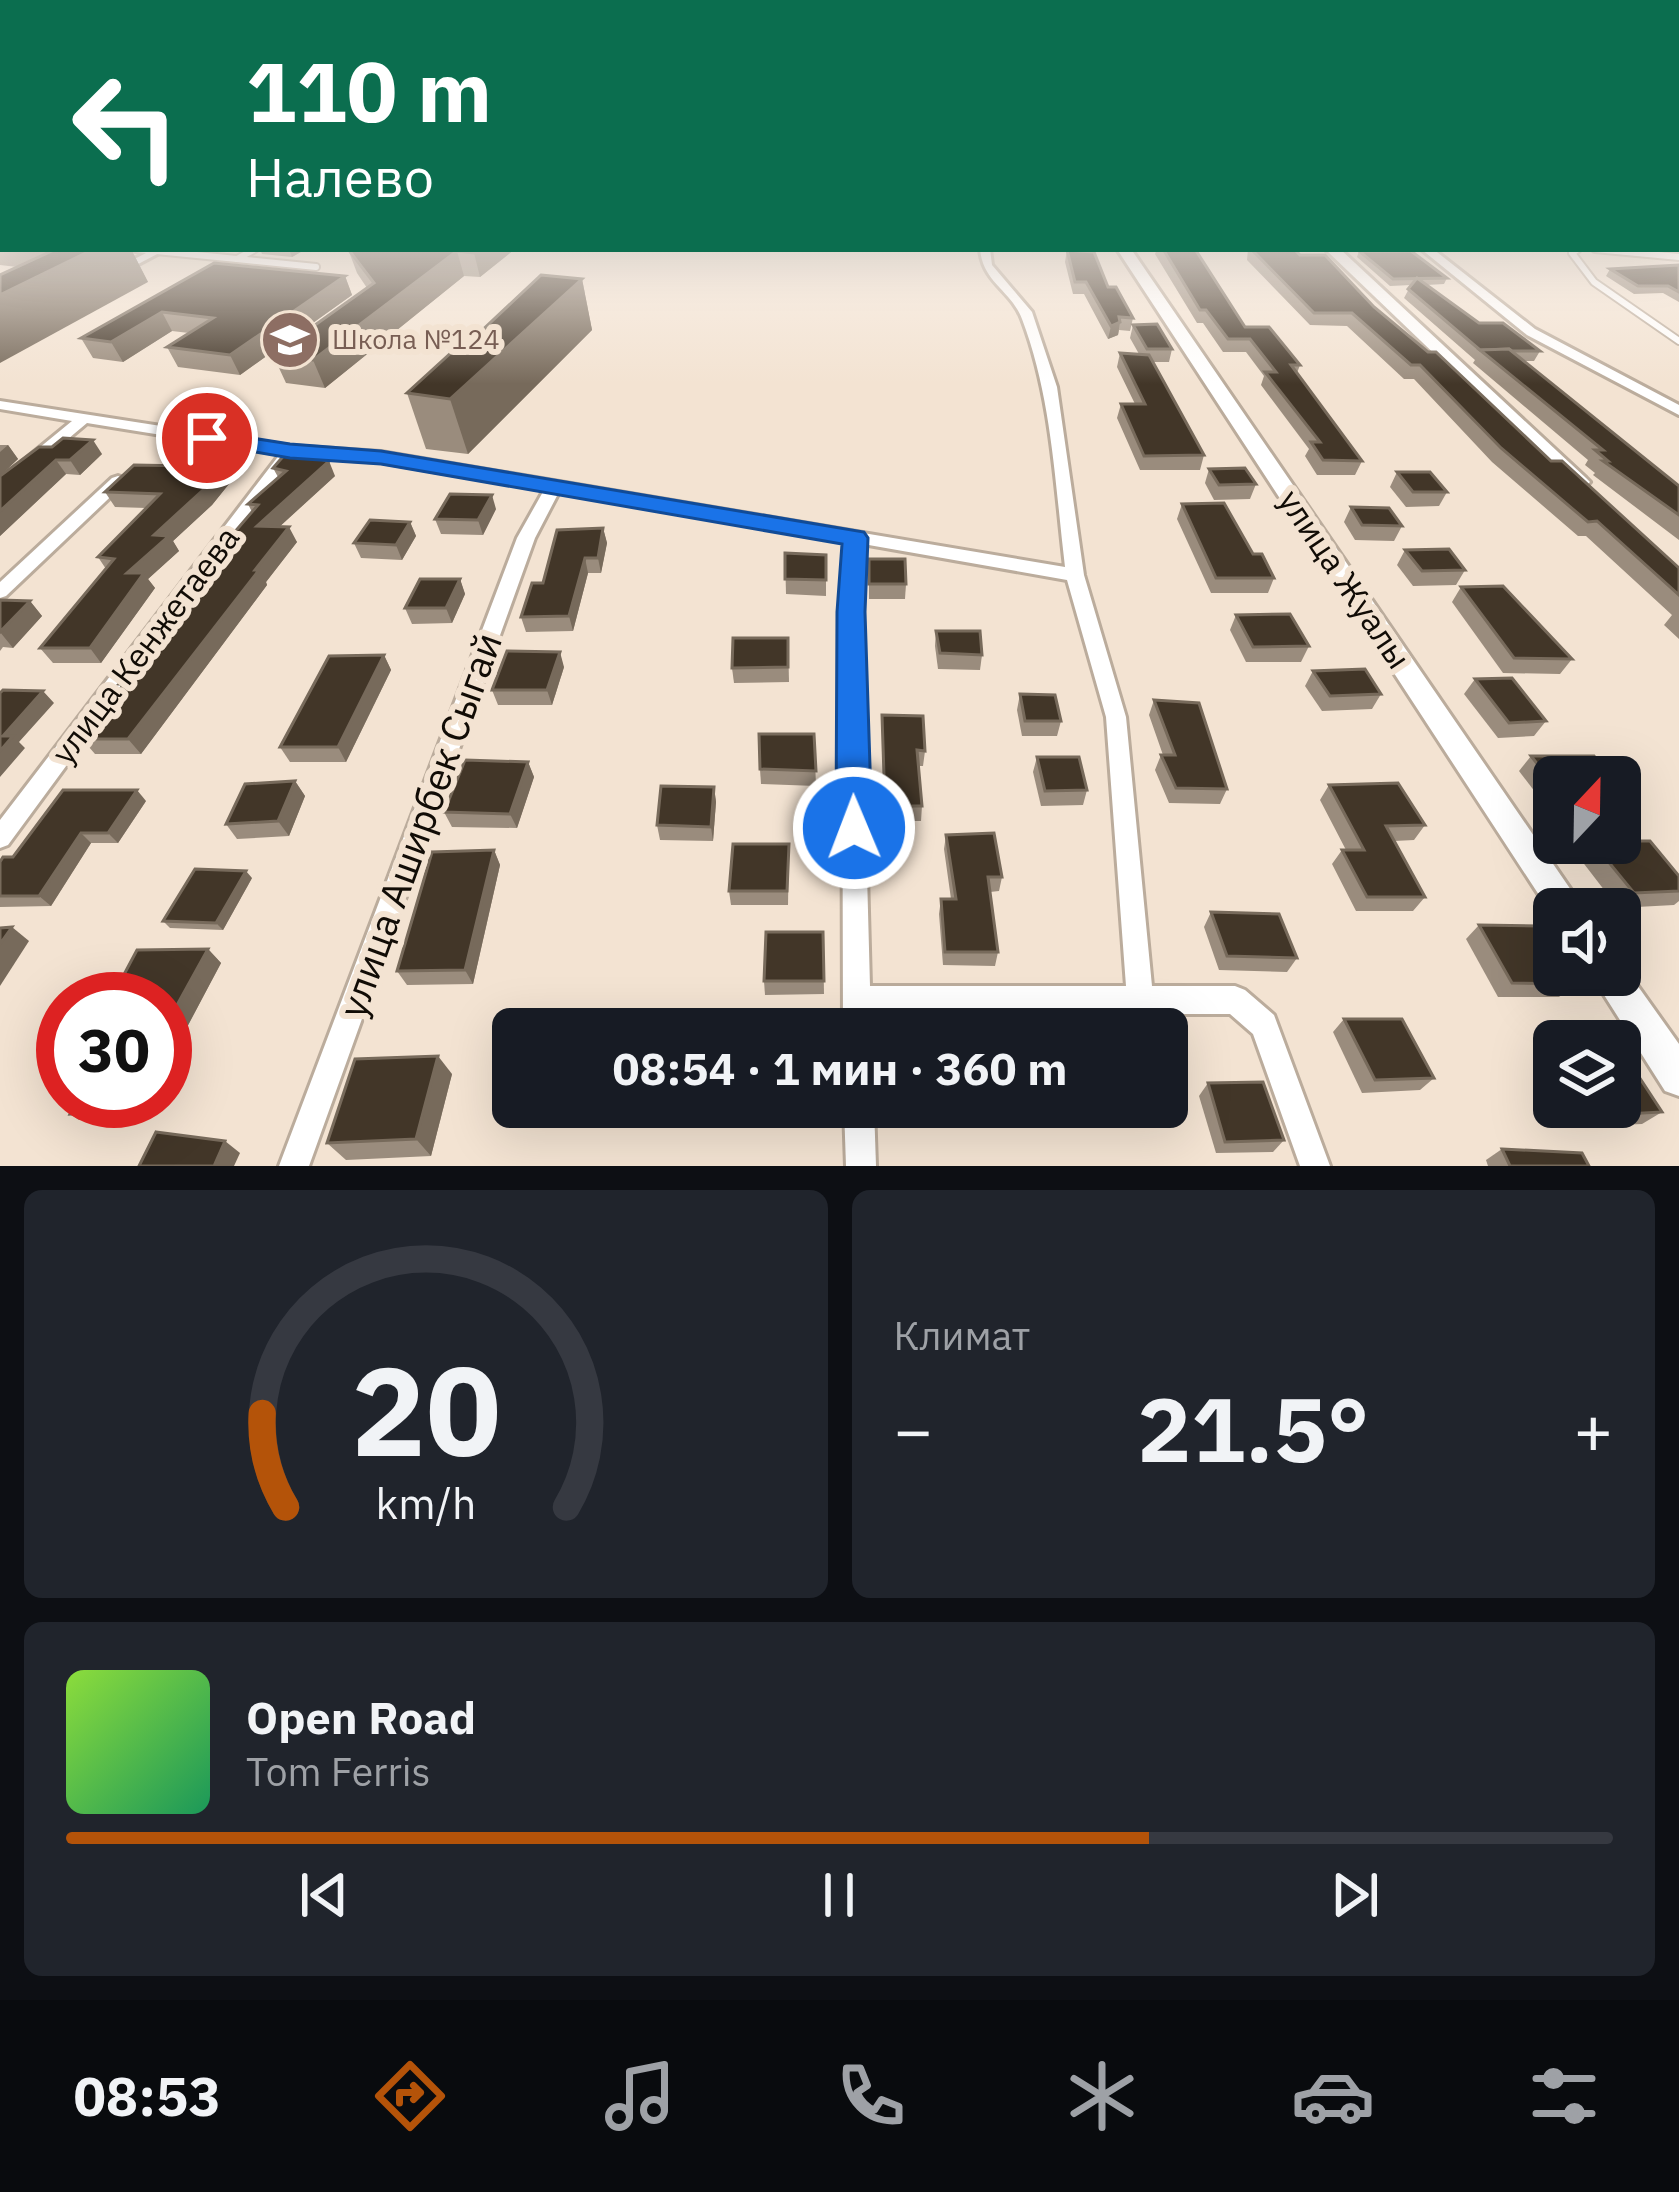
<!DOCTYPE html>
<html lang="ru">
<meta charset="utf-8">
<style>
:root{--surface:#171b24;--page:#20242c;--text:#f1f3f6;--muted:#9ea1a6;--line:#363941;--accent:#b45309}
body{margin:0;font-family:"IBM Plex Sans",sans-serif;background:var(--page);color:var(--text);height:100vh;display:flex;flex-direction:column;font-size:45px;white-space:nowrap}
*{box-sizing:border-box;margin:0}
p{font-size:39px;color:var(--muted)}
.icon{flex:none;width:66px;height:66px;fill:none;stroke:currentColor;stroke-width:2;stroke-linecap:round;stroke-linejoin:round}
.map{position:relative;height:1166px;overflow:hidden}
.panel{display:flex;flex-direction:column;gap:24px;padding:24px;background:#0d0f14;flex:1}
.panel>*{flex:none}
.guide{position:absolute;left:0px;top:0px;width:1680px;height:252px;box-shadow:0 12px 48px #0002;background:#0b6e4f;color:#fff;overflow:hidden}
.needle{width:78px;rotate:22deg}
.tools{position:absolute;left:1533px;top:756px;display:grid;gap:24px}
.tools a{display:grid;place-items:center;width:108px;height:108px;border-radius:18px;background:var(--surface);box-shadow:0 12px 48px #0002;font-size:60px}
.speed{position:absolute;left:36px;top:972px;display:flex;gap:24px;font-size:60px;font-weight:700;text-align:center}
.speed>*{display:grid;place-content:center;width:156px;height:156px;border-radius:50%;background:var(--surface);box-shadow:0 12px 48px #0002;line-height:1}
.speed .limit{border:18px solid #d22;background:#fff;color:#111}
.pin{position:absolute;display:grid;place-items:center;width:102px;height:102px;color:#fff;margin:-51px;border:6px solid #fff;border-radius:50%;box-shadow:0 3px 12px #0007}
.me{position:absolute;width:132px;margin:-66px;rotate:359deg;stroke-linejoin:round;filter:drop-shadow(0 0 9px #0008)}
.turn{display:flex;align-items:center;gap:42px;height:252px;padding:0 48px;font-size:54px}
.turn .icon{width:156px;height:156px;stroke-width:2.5}
.turn b{display:block;font-size:84px;line-height:102px}
.big{font-size:90px;font-weight:700;line-height:1.1}
.panel .tile{flex:1;display:flex;flex-direction:column;justify-content:center;gap:18px;min-width:0;padding:0 42px;border-radius:18px;background:var(--page)}
.panel .dial{align-items:center;gap:0}
.dial svg{height:312px;overflow:visible;fill:none;stroke:var(--line);stroke-width:7;stroke-linecap:round;text-anchor:middle}
.dial text{fill:var(--text);stroke:none}
.song{display:flex;align-items:center;gap:36px}
.cover{width:144px;height:144px;border-radius:18px;background:linear-gradient(135deg,hsl(90 70% 55%),hsl(150 70% 35%))}
.played{height:12px;border-radius:6px;background:linear-gradient(90deg,var(--accent) 70%,var(--line) 70%)}
.keys{display:flex;justify-content:space-around;direction:ltr}
.heat{display:flex;justify-content:space-between;align-items:center;font-size:66px;direction:ltr}
.panel .tiles{flex:1;display:grid;gap:24px;grid-template-columns:1fr 1fr}
.tile:last-child{grid-column:span 2}
.trip{position:absolute;left:492px;top:1008px;width:696px;height:120px;border-radius:18px;background:var(--surface);box-shadow:0 12px 48px #0002;font-weight:700;line-height:120px;text-align:center}
.dock{display:flex;height:192px;justify-content:space-around;align-items:center;background:#090b0e;color:var(--muted)}
.dock .icon{width:84px;height:84px}
.dock .active{color:var(--accent)}
.dock b{font-size:54px;color:var(--text)}
.map>svg:first-child{display:block}
</style>
<div class="map">
<svg width="1679" height="1166" viewBox="0 0 1679 1166">
<rect width="100%" height="100%" fill="#f3e3d2"/>
<g fill="none" stroke-linecap="round" stroke-linejoin="round">
<g stroke="#bbac9c" stroke-width="10">
<g id="service">
<path d="M136,249L237,259L255,249"/>
<path d="M1578,249L1572,253L1594,282L1679,341"/>
<path d="M1595,249L1679,257"/>
<path d="M237,259L316,267"/>
</g>
</g>
<g stroke="#bbac9c" stroke-width="6">
<g id="minor">
<path d="M980,249H990L992,265L1032,312L1057,387L1084,575L1126,717L1152,986H1235L1245,990L1274,1015L1330,1166H1300L1253,1034L1230,1014H870L871,1029H843L842,612L846,542L559,492L535,538L309,1166H279L517,538L544,490L381,462L294,456L8,845L0,848V820L280,454L87,423L6,491L0,493V480L72,421L0,409V401L290,446L381,452L1065,567C1055,484 1052,398 1022,319C1011,290 983,283 980,249ZM863,544L1067,580L1106,717L1126,986H870L860,612Z"/>
<path d="M1421,249H1433L1535,329L1679,405V415L1527,335Z"/>
<path d="M152,250L161,252L123,272L113,270Z"/>
<path d="M118,476L124,478L126,481L124,484L6,596L0,598V582L112,478Z"/>
<path d="M844,1107H874L876,1166H846Z"/>
</g>
</g>
<g stroke="#bbac9c" stroke-width="6">
<g id="tertiary">
<rect x="1677" y="237" width="2" height="8"/>
<path d="M1117,249H1131L1584,909H1554V918Z"/>
<path d="M1325,249H1340L1586,478L1590,482L1586,486H1572Z"/>
<path d="M1620,961L1679,1044V1096L1665,1091L1599,987L1593,975H1620Z"/>
</g>
</g>
<g stroke="#fff" stroke-width="6">
<rect id="trunk" x="1677" y="220" width="2" height="9"/>
</g>
<use href="#service" stroke="#fff" stroke-width="6"/>
<use href="#minor" fill="#fff" fill-rule="evenodd"/>
<use href="#tertiary" fill="#fff" fill-rule="evenodd"/>
<use href="#trunk" fill="#f4cf80" fill-rule="evenodd"/>
</g>
<g fill="#9a8c7d">
<path d="M0,220H3V249H131L148,282L0,265Z"/>
<path d="M260,249H306L292,257L262,254Z"/>
<path d="M348,249H515L480,277L464,276L325,388L286,383L273,355L367,288L357,273Z"/>
<path d="M1157,249H1195L1245,327L1300,365L1297,373L1362,461L1355,475H1317L1305,456L1309,449L1261,385L1264,376L1246,352H1223L1203,323H1197L1155,254Z"/>
<path d="M1248,249H1294L1374,307L1551,461L1679,568V639L1664,625L1672,615L1586,536H1578L1492,462L1414,379H1404L1347,326L1310,325L1247,260Z"/>
<path d="M1067,250L1108,287L1133,318L1130,331L1119,330L1118,335L1108,339L1084,294H1073L1065,262Z"/>
<path d="M1359,251L1447,278L1444,284L1426,285L1479,323L1540,351L1534,361H1524L1679,486V540L1593,475L1595,473L1585,465L1588,460L1473,363L1475,360L1404,298L1411,285L1390,286L1357,257Z"/>
<path d="M214,263L345,276L352,295L240,375L178,367L167,347L189,333L172,331L123,362L93,358L81,338Z"/>
<path d="M1679,265V302L1663,293L1634,294L1606,276L1610,269Z"/>
<path d="M582,279L592,330L468,454L426,449L407,393L460,351Z"/>
<path d="M1133,325L1172,349L1169,362H1153L1204,455L1200,470H1140L1117,418L1121,404H1135L1117,367L1120,353L1139,354L1130,338Z"/>
<path d="M0,445H8L18,459L2,474L39,447L102,454L80,475L66,474L0,536Z"/>
<path d="M249,459L212,505L173,541L179,551L148,579L155,588L101,663H53L40,648L106,569L98,557L146,508L115,507L105,492L189,466Z"/>
<path d="M273,468L335,476L280,526L297,542L266,582L267,585L141,754H95L82,739L122,688L119,684L182,616L225,557L220,549L252,512L248,504L278,477Z"/>
<path d="M1209,469L1256,484L1250,499L1214,500L1205,483Z"/>
<path d="M1397,472L1447,492L1439,506L1406,507L1390,487Z"/>
<path d="M1182,504L1253,554L1274,578L1268,593H1211L1177,519Z"/>
<path d="M1351,507L1402,526L1394,541L1355,540L1344,522Z"/>
<path d="M496,509L483,535L441,534L435,519Z"/>
<path d="M410,522L416,536L402,560L361,558L354,543Z"/>
<path d="M603,528L607,543L601,573H588L573,631L526,632L521,617L543,583Z"/>
<path d="M1405,550L1465,570L1456,585L1413,586L1397,565Z"/>
<path d="M785,553L826,555V596L786,594Z"/>
<path d="M869,559L906,584L905,599H869Z"/>
<path d="M460,579L465,594L452,623L412,624L405,608Z"/>
<path d="M1461,587L1572,659L1560,674L1503,673L1452,602Z"/>
<path d="M0,600L30,601L42,616L13,648L3,647L0,651Z"/>
<path d="M1236,615L1309,646L1301,662H1246L1230,630Z"/>
<path d="M936,631L982,655L980,670L938,669L935,646Z"/>
<path d="M788,638L789,682L734,683L732,668Z"/>
<path d="M384,655L391,670L346,762H290L280,747Z"/>
<path d="M564,667L552,705H498L492,690Z"/>
<path d="M1313,671L1381,694L1372,709L1322,711L1305,686Z"/>
<path d="M1475,679L1546,721L1534,736L1498,738L1464,694Z"/>
<path d="M1020,694L1061,721L1057,736H1022L1017,710Z"/>
<path d="M1154,700L1227,789L1220,804L1169,803L1155,770L1161,755H1163L1149,715Z"/>
<path d="M882,715L925,751L923,766H919L922,806L921,821H884Z"/>
<path d="M814,734L816,786L761,784L760,769Z"/>
<path d="M1531,756L1554,777V805H1545L1519,771Z"/>
<path d="M1037,757L1087,790L1083,805L1041,806L1033,772Z"/>
<path d="M528,762L534,777L517,828L452,827L444,812Z"/>
<path d="M295,781L305,796L289,836L237,839L226,824Z"/>
<path d="M1329,785L1425,825L1414,840L1394,841L1425,897L1413,911H1356L1332,864L1342,850H1346L1320,800Z"/>
<path d="M714,787L716,802L713,841L660,840L657,825Z"/>
<path d="M146,801L118,843H91L51,906L0,907V862Z"/>
<path d="M946,835L1002,877L999,891L990,892L998,952L995,966L943,965L939,914L941,899H951L944,849Z"/>
<path d="M1591,843H1620L1679,876V901L1674,905L1618,908L1578,856Z"/>
<path d="M789,844L788,905H731L729,891Z"/>
<path d="M494,850L500,865L473,984L407,985L397,971Z"/>
<path d="M252,878L223,930L170,928L163,921Z"/>
<path d="M1211,912L1297,958L1287,972L1219,970L1204,927Z"/>
<path d="M1479,925L1575,984L1559,997H1498L1466,939Z"/>
<path d="M823,932L824,994L765,995L764,981Z"/>
<path d="M208,949L221,963L186,1029H165V999Z"/>
<path d="M1344,1019L1434,1078L1420,1090L1362,1093L1333,1032Z"/>
<path d="M1554,1054V1096L1537,1067Z"/>
<path d="M452,1074L431,1156L346,1160L327,1143Z"/>
<path d="M1208,1083L1284,1140L1273,1152L1216,1153L1199,1096Z"/>
<path d="M137,1101L130,1116L79,1120L70,1114Z"/>
<path d="M732,1107H800V1128L735,1122Z"/>
<path d="M1560,1107H1620L1662,1112L1642,1124L1572,1127Z"/>
<path d="M1502,1149L1589,1166H1488L1486,1160Z"/>
</g>
<g fill="#776a5b">
<path d="M84,249H131L148,282L0,363V295Z"/>
<path d="M289,249H306L292,257Z"/>
<path d="M478,249H515L480,277L474,253Z"/>
<path d="M457,251L464,276L325,388L313,360Z"/>
<path d="M345,276L352,295L240,375L230,355Z"/>
<path d="M582,279L592,330L468,454L450,399Z"/>
<path d="M162,312L172,331L123,362L111,342Z"/>
<path d="M1120,322L1118,335L1108,339L1111,326Z"/>
<path d="M93,440L102,454L80,475L70,460Z"/>
<path d="M241,444L249,459L212,505L173,541L179,551L148,579L155,588L101,663L90,648L127,573L154,535Z"/>
<path d="M8,445L18,459L0,476V452Z"/>
<path d="M56,460L66,474L0,536V511Z"/>
<path d="M329,461L335,476L265,540L257,526Z"/>
<path d="M492,495L496,509L483,535L478,520Z"/>
<path d="M410,522L416,536L402,560L396,545Z"/>
<path d="M289,527L297,542L266,582L267,585L141,754L128,739Z"/>
<path d="M603,528L607,543L601,573L598,558Z"/>
<path d="M585,558L588,573L573,631L569,616Z"/>
<path d="M460,579L465,594L452,623L446,608Z"/>
<path d="M30,601L42,616L13,648L0,632Z"/>
<path d="M560,652L564,667L552,705L547,690Z"/>
<path d="M384,655L391,670L346,762L338,747Z"/>
<path d="M43,691L54,703L19,742L25,748L0,777V751L3,736Z"/>
<path d="M528,762L534,777L517,828L510,814Z"/>
<path d="M295,781L305,796L289,836L278,821Z"/>
<path d="M714,787L716,802L713,841L711,827Z"/>
<path d="M137,790L146,801L118,843L108,833Z"/>
<path d="M81,833L91,843L51,906L39,896Z"/>
<path d="M494,850L500,865L473,984L465,970Z"/>
<path d="M246,871L252,878L223,930L216,923Z"/>
<path d="M12,927L29,941L0,986V944Z"/>
<path d="M208,949L221,963L186,1029L171,1016Z"/>
<path d="M438,1056L452,1074L431,1156L416,1139Z"/>
<path d="M126,1101H137L130,1116L122,1110Z"/>
<path d="M225,1141L240,1153L234,1166H214Z"/>
</g>
<g fill="#423628" stroke="#776a5b" stroke-width="3">
<path d="M56,249H94L0,295V275Z"/>
<path d="M348,249H478L474,253L457,251L313,360L273,355L374,283Z"/>
<path d="M1163,249H1195L1245,327H1269L1300,365H1291L1362,461L1323,460L1311,442H1320L1265,372H1276L1250,339H1228L1206,310H1200Z"/>
<path d="M1251,249H1294L1300,255H1325L1374,307L1428,352H1436L1551,461H1562L1679,568V595L1597,521L1588,522L1501,448L1420,365H1411L1352,313H1314Z"/>
<path d="M1067,250L1094,252L1108,287H1116L1133,318L1119,317L1120,322L1111,326L1086,282H1075Z"/>
<path d="M1359,251H1411L1447,278L1393,279Z"/>
<path d="M214,263L345,276L230,355L167,347L213,318L162,312L111,342L81,338Z"/>
<path d="M1679,265V292L1668,286H1638L1610,269Z"/>
<path d="M541,275L582,279L450,399L407,393L454,350L460,351Z"/>
<path d="M1417,278L1479,323H1503L1540,351H1512L1509,349L1480,350L1408,289Z"/>
<path d="M1157,324L1172,349H1147L1133,325Z"/>
<path d="M1509,349L1679,486V515L1603,461H1608L1595,450H1603L1480,350Z"/>
<path d="M1120,353L1149,355L1204,455L1144,456L1121,404H1145Z"/>
<path d="M63,438L93,440L70,460H56L0,511V476L39,447H52Z"/>
<path d="M210,444H241L203,490L154,535L169,536L127,573H144L90,648H40L114,559L98,557L160,494L105,492L134,465L189,466Z"/>
<path d="M287,452L329,461L257,526L289,527L255,570H259L128,739H82L124,684H119L182,616L230,550L220,549L258,505L248,504L286,471L273,468Z"/>
<path d="M1245,468L1256,484L1219,485L1209,469Z"/>
<path d="M1397,472H1430L1447,492H1413Z"/>
<path d="M450,494L492,495L478,520L435,519Z"/>
<path d="M1224,503L1253,554H1262L1274,578H1216L1182,504Z"/>
<path d="M1351,507L1389,508L1402,526L1362,525Z"/>
<path d="M370,520L410,522L396,545L354,543Z"/>
<path d="M603,528L598,558H585L569,616L521,617L532,583H543L557,530Z"/>
<path d="M1449,549L1465,570L1422,571L1405,550Z"/>
<path d="M785,553L826,555V580L785,579Z"/>
<path d="M869,559H905L906,584H869Z"/>
<path d="M420,579H460L446,608H405Z"/>
<path d="M1503,586L1572,659L1514,658L1461,587Z"/>
<path d="M0,600L30,601L0,632Z"/>
<path d="M1290,614L1309,646L1253,647L1236,615Z"/>
<path d="M936,631H980L982,655L940,653Z"/>
<path d="M733,638H788V667L732,668Z"/>
<path d="M507,651L560,652L547,690H492Z"/>
<path d="M384,655L338,747H280L329,656Z"/>
<path d="M1365,669L1381,694L1330,696L1313,671Z"/>
<path d="M1512,678L1546,721L1509,723L1475,679Z"/>
<path d="M3,690L43,691L3,736H13L0,751V693Z"/>
<path d="M1020,694L1055,695L1061,721H1025Z"/>
<path d="M1154,700L1199,703L1227,789L1176,788L1161,755H1175Z"/>
<path d="M882,715L923,716L925,751L917,750L922,806H885Z"/>
<path d="M759,734H814L816,771L760,769Z"/>
<path d="M1531,756H1594L1611,777H1554V785Z"/>
<path d="M1037,757H1079L1087,790L1045,791Z"/>
<path d="M465,760L528,762L510,814L444,812Z"/>
<path d="M295,781L278,821L226,824L245,784Z"/>
<path d="M1398,783L1425,825L1386,826L1425,897H1367L1342,850H1364L1329,785Z"/>
<path d="M661,786L714,787L711,827L657,825Z"/>
<path d="M63,790H137L108,833H81L39,896H0V862L3,857H13Z"/>
<path d="M994,833L1002,877H988L998,952H945L941,899H956L946,835Z"/>
<path d="M1620,841H1650L1679,876V891L1634,893L1593,843H1620Z"/>
<path d="M733,844H789L787,891H729Z"/>
<path d="M494,850L465,970L397,971L432,852Z"/>
<path d="M195,869L246,871L216,923L163,921Z"/>
<path d="M1211,912L1279,914L1297,958L1227,956Z"/>
<path d="M1479,925L1539,926L1554,950V975H1570L1575,984L1512,983Z"/>
<path d="M12,927L0,944V928Z"/>
<path d="M766,932H823L824,981H764Z"/>
<path d="M208,949L171,1016H165V999H111L137,950Z"/>
<path d="M1344,1019H1402L1434,1078L1375,1080Z"/>
<path d="M1620,1051H1622L1662,1112L1590,1116L1585,1107H1620Z"/>
<path d="M438,1056L416,1139L327,1143L355,1059Z"/>
<path d="M1263,1082L1284,1140L1225,1142L1208,1083Z"/>
<path d="M76,1101H126L122,1110L70,1114Z"/>
<path d="M732,1107H799V1116L732,1110Z"/>
<path d="M156,1132L225,1141L214,1166H139Z"/>
<path d="M1502,1149L1582,1153L1589,1166H1510Z"/>
</g>
<linearGradient id="sky" x2="0" y2="1"><stop stop-color="#7da8d9"/><stop offset="0.57" stop-color="#faf2eb"/><stop offset="1" stop-color="#faf2eb" stop-opacity="0"/></linearGradient>
<rect width="1679" height="384" fill="url(#sky)"/>
<path fill="#1a73e8" stroke="#114b97" stroke-width="3" d="M207,431L290,444L381,451L864,532L868,538L865,612L872,828L867,839L854,843L842,839L836,828L837,612L842,544L381,464L290,458L199,442L196,438Z"/>
<defs>
<g id="school-disc" transform="scale(3)"><circle r="9.5" fill="#8d6e63" stroke="#f3e3d2"/><path d="M0-5L7-2L0 1L-7-2ZM-4 1L0 2.5L4 1V4Q0 6-4 4Z" fill="#fff"/></g>
</defs>
<g fill-rule="evenodd">
<use href="#school-disc" x="290" y="340"/>
</g>
<g text-anchor="middle" stroke-width="12" stroke-linejoin="round" paint-order="stroke">
<g font-size="27" fill="#785e54" stroke="#f3e3d2" text-anchor="start">
<text x="332" y="349">Школа №124</text>
</g>
<g font-size="33" fill="#110c06" stroke="#f3e3d2">
<text transform="translate(1345 579) rotate(56)" y="12">улица Жуалы</text>
<text transform="translate(145 645) rotate(-53)" y="12">улица Кенжетаева</text>
</g>
<g font-size="39" fill="#110c06" stroke="#f3e3d2">
<text transform="translate(420 825) rotate(-70)" y="14">улица Аширбек Сыгай</text>
</g>
</g>
</svg>
<div class="tools">
<a><svg class="needle" viewBox="-14 -14 28 28"><path d="M0-13l5 13h-10z" fill="#e53935"/><path d="M0 13l5-13h-10z" fill="#9ea1a6"/></svg></a>
<a><svg class="icon" aria-label="sound" viewBox="0 0 24 24"><path d="M4 9h4l5-4v14l-5-4H4zM17 9q2 3 0 6"/></svg></a>
<a><svg class="icon" aria-label="layers" viewBox="0 0 24 24"><path d="M12 4l9 5-9 5-9-5zM3 14l9 5 9-5"/></svg></a>
</div>
<div class="speed"><div class="limit">30</div></div>
<div class="pin" style="left:207px;top:438px;background:#d93025"><svg class="icon" aria-label="arrive" viewBox="0 0 24 24"><path d="M6 21V4h12l-3 4 3 4H6"/></svg></div>
<svg class="me" style="left:854px;top:828px" viewBox="-20 -20 40 40"><circle r="17" fill="#1a73e8" stroke="#fff" stroke-width="3"/><path d="M0-11L8 9 0 5-8 9z" fill="#fff"/></svg>
<div class="trip">08:54 · 1 мин · 360 m</div>
<div class="guide">
<div class="turn"><svg class="icon" aria-label="left" viewBox="0 0 24 24"><path d="M17 20v-9H6M10 6l-5 5 5 5"/></svg><div><b>110 m</b>Налево</div></div>
</div>
</div>
<section class="panel">
<div class="tiles">
<div class="tile dial"><svg viewBox="0 0 100 80">
<path d="M14 69A42 42 0 1 1 86 69"/>
<path d="M14 69A42 42 0 0 1 8 45" stroke="#b45309"/>
<text x="50" y="56" font-size="32" font-weight="700">20</text>
<text x="50" y="72" font-size="11">km/h</text>
</svg></div>
<div class="tile"><p>Климат</p>
<div class="heat"><a>−</a><b class="big">21.5°</b><a>+</a></div>
</div>
<div class="tile">
<div class="song"><i class="cover"></i><div><b>Open Road</b><p>Tom Ferris</p></div></div>
<div class="played"></div>
<div class="keys"><svg class="icon" aria-label="previous" viewBox="0 0 24 24"><path d="M18 5L8 12l10 7zM5 5v14"/></svg><svg class="icon" aria-label="pause" viewBox="0 0 24 24"><path d="M8 5v14M16 5v14"/></svg><svg class="icon" aria-label="next" viewBox="0 0 24 24"><path d="M6 5l10 7-10 7zM19 5v14"/></svg></div>
</div>
</div>
</section>
<nav class="dock">
<b>08:53</b>
<svg class="icon active" aria-label="directions" viewBox="0 0 24 24"><path d="M12 3l9 9-9 9-9-9zM9 14v-3h6M13 9l2 2-2 2"/></svg>
<svg class="icon" aria-label="music" viewBox="0 0 24 24"><path d="M9 18V5l10-2v13"/><circle cx="6" cy="18" r="3"/><circle cx="16" cy="16" r="3"/></svg>
<svg class="icon" aria-label="phone" viewBox="0 0 24 24"><path d="M5 4h4l2 5-3 2q2 4 5 5l2-3 5 2v4C11 20 4 13 5 4z"/></svg>
<svg class="icon" aria-label="climate" viewBox="0 0 24 24"><path d="M12 3v18M4 7l16 10M4 17L20 7"/></svg>
<svg class="icon" aria-label="car" viewBox="0 0 24 24"><path d="M5 17H2v-5l4-1 3-4h7l3 4 3 1v5h-3M9 17h6M6 11h13"/><circle cx="7" cy="17" r="2"/><circle cx="17" cy="17" r="2"/></svg>
<svg class="icon" aria-label="filters" viewBox="0 0 24 24"><path d="M4 7h16M4 17h16"/><circle cx="9" cy="7" r="2"/><circle cx="15" cy="17" r="2"/></svg>
</nav>
